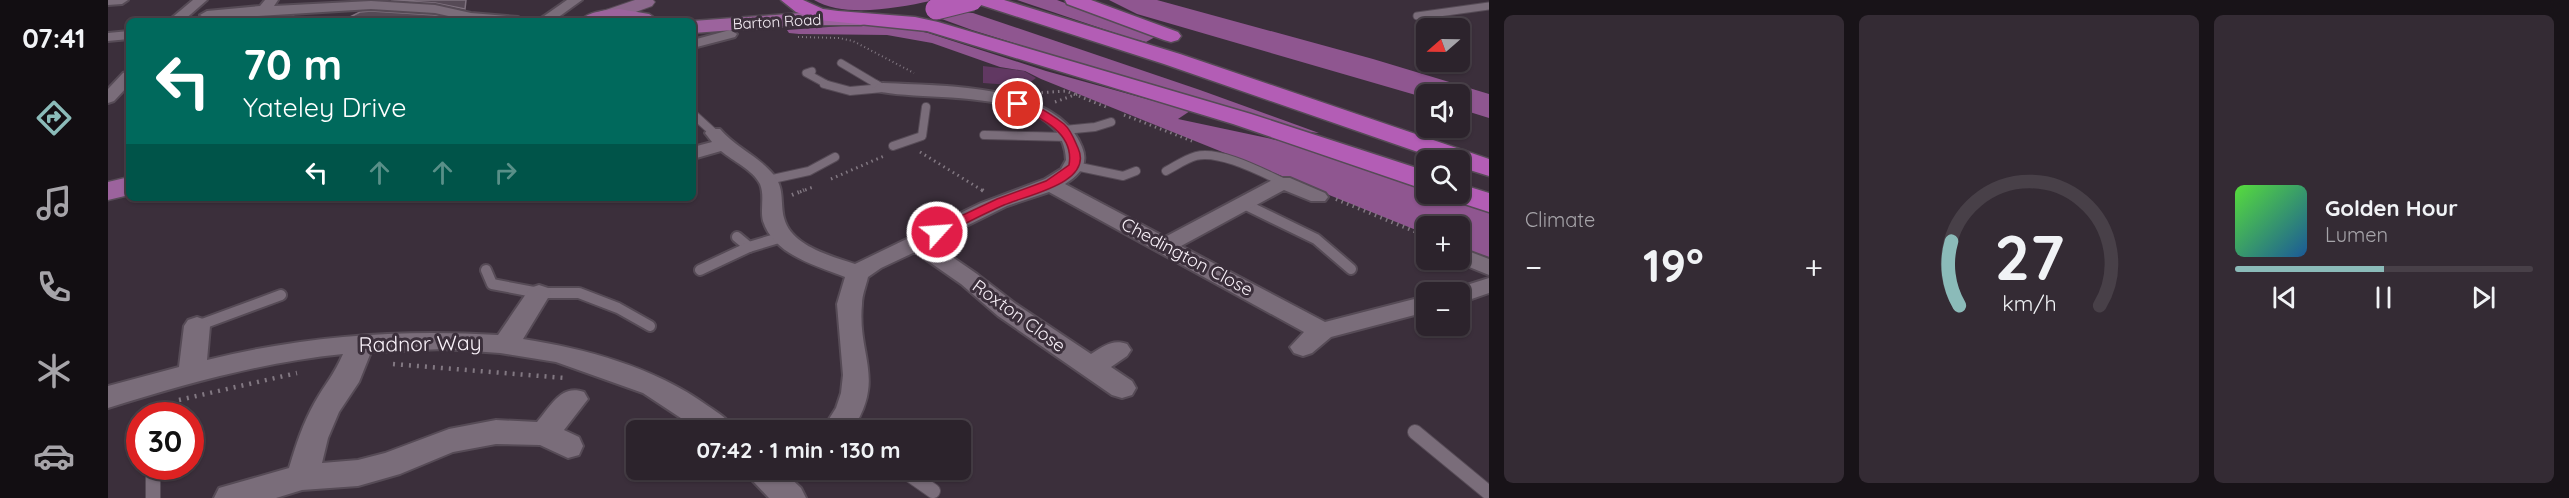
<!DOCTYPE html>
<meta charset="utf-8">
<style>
:root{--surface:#2c232c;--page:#342b34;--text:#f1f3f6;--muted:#a6a4a9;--line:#484048;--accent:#8bbbb9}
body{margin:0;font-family:Quicksand,sans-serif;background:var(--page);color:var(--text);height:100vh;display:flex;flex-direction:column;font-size:22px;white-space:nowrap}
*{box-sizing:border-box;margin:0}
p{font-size:20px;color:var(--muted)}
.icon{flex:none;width:33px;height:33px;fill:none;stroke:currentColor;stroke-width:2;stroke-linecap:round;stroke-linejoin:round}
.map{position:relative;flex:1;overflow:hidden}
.side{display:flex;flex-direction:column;gap:15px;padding:15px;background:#181318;width:1080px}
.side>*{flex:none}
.hud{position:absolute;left:18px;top:18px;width:570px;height:183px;border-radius:9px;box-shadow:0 2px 4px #0004,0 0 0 2px var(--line);background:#00695c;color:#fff;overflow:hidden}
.needle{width:39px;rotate:250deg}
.buttons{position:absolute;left:1308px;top:18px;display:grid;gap:12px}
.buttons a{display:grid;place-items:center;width:54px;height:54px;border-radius:9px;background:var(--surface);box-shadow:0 2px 4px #0004,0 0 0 2px var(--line);font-size:30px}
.speed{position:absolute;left:18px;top:402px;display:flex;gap:12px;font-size:30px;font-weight:700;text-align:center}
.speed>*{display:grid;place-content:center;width:78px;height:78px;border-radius:50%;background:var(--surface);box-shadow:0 2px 4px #0004,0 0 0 2px var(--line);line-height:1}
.speed .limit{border:9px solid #d22;background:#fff;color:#111}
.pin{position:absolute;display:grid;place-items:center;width:51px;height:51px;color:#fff;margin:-26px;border:3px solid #fff;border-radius:50%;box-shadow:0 2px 6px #0007}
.me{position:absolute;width:66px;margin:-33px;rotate:64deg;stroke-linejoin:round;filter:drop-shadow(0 0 4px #0008)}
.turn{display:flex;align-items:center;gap:21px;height:126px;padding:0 18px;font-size:27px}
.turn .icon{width:78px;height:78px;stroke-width:2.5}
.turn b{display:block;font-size:42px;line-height:51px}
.lanes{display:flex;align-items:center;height:57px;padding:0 18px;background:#0003;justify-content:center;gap:30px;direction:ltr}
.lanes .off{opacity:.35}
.big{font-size:45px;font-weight:800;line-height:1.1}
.side .widget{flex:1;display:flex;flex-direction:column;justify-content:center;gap:9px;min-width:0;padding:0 21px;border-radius:9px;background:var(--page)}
.side .dial{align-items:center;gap:0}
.dial svg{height:156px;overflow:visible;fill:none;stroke:var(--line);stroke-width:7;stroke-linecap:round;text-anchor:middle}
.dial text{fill:var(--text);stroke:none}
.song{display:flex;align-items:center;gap:18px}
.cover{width:72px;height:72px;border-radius:9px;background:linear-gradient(135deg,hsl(110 70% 55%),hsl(210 70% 35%))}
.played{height:6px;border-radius:3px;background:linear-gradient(90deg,var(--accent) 50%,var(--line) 50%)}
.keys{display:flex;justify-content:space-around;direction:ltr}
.heat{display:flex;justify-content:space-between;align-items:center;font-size:33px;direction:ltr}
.side .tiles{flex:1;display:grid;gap:15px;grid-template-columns:repeat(3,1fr)}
.trip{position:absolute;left:518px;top:420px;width:345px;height:60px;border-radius:9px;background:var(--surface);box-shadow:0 2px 4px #0004,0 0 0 2px var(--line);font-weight:800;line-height:60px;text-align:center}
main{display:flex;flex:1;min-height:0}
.tab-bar{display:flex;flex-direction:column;width:108px;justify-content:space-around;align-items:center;background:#120e12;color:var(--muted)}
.tab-bar .icon{width:42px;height:42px}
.tab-bar .active{color:var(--accent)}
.tab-bar b{font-size:27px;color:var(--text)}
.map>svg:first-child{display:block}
</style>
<main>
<nav class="tab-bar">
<b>07:41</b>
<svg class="icon active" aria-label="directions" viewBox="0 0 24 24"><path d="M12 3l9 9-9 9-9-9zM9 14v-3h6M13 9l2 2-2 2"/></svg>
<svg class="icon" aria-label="music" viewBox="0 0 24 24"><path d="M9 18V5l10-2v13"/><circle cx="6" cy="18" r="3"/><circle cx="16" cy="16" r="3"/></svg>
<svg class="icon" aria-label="phone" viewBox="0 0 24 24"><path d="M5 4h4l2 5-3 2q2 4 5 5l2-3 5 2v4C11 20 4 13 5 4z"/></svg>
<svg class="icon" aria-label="climate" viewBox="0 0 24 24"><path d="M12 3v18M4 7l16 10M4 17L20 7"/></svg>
<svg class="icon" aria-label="car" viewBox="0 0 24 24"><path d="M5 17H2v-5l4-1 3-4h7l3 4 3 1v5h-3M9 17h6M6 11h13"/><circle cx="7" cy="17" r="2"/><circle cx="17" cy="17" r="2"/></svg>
</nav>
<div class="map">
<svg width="1381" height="498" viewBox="0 0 1381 498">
<rect width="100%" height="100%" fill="#3b2f3b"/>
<path fill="#613862" d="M875,66L916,71L928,78L917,86L875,83Z"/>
<g fill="#8f5690">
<path d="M706,0H820L822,1C790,8 736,18 706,0Z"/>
<path d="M909,0H949L1047,37L1038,42L1022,38Z"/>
<path d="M1001,0H1049L1265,59L1381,94V118L1352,109V94H1318V98L1029,14Z"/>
<path d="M848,12L865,13L1092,90L1211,133L1190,131L864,30L831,18Z"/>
<path d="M762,24L798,28L820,33L938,71L1082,111L1070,119L1173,141L1318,189V194H1330L1381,211V259L1352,247V226H1318V234L933,79L917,71L892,67L824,43L779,35L691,34L681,33L679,30Z"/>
</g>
<g fill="#564a56" stroke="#7e717e" stroke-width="1.5">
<path d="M283,0H358L357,9L327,3Z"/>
<path d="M263,11L327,15L353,21H276V19L242,17L252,12Z"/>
<path d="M185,16L182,20L166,21H103Z"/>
</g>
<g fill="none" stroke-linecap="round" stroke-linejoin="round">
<g stroke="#564b56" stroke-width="9">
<g id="lane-far3">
<path d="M1309,16L1381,6"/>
<path d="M733,63L770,85"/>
<path d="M704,71L698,73L720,85"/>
</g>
</g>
<g stroke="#564b56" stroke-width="10">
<g id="lane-far2">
<path d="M716,84L742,91L775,88"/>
<path d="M767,84L775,88"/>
<path d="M585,114L606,133"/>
<path d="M956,130L987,127L1003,122"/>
<path d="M876,135L960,137"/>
<path d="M785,146L814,136L818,107"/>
<path d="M967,166L1015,176L1028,171"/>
<path d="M1058,171C1068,166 1077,159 1088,156C1112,150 1153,172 1175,182"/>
<path d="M660,180L701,171L727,157"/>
</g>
</g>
<g stroke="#564b56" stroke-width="14">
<g id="lane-far1">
<path d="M1134,203L1208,239L1243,269"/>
<path d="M629,237L641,247"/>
<path d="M378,270L384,284L431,293H471L510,308L542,326"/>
<path d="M592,270L641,247L674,237"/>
<path d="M89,326L173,295"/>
</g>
</g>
<g stroke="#564b56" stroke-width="16">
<g id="lane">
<path d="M1307,432L1381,493"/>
<path d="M45,466V498"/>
<path d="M795,470L825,491"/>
</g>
</g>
<g stroke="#564b56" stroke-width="4">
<g id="street">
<path d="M0,0H20L14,4L0,5Z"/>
<path d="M85,0H99L75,21H60Z"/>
<path d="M157,0H170L166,6L263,1L327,5L363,13L410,17L417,21H363L327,13L263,9L99,19L92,15L99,11L152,6Z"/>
<path d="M459,0H474L445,21H429Z"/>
<path d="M622,30L629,34L627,37L585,48V40Z"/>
<path d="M21,31V39L0,41V33Z"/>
<path d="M21,71V85L6,101L0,103V89L15,73Z"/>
<path d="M775,83C833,86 949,83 974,147C981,164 972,175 957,184L1057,237L1168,178H1182L1217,193L1220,197L1217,201H1203L1176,190L1073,246L1217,322L1318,296V312L1223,337L1204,353L1195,356L1186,353L1182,347L1196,332L941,192L899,206L824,243L869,274L908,304L983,354C996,346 1005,339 1019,344L1023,350L1019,356L1003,367L1024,381L1028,388L1024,395L1014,398L1004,395L890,316L853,284L807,252L773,268L760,277C758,286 754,295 754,304C749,356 778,378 744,430H714L728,408L733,393L735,375L729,304L737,277C707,265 666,255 655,221C652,209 657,196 652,184C645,170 625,161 613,151L585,159V147L604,142L597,133L600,129H612C627,147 650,156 665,174C677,188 672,202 676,218C683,246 723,256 747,264L873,203L937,179L953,169L958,160C956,84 818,103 769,91L767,88L769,85Z"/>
<path d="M1352,248L1381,259V275L1344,260H1352Z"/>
<path d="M1381,278V293L1352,303V292H1341L1343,290Z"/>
<path d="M431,285L440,288L443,293L415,339C479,349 546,367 600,406C610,413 621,419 626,430H591L535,393L448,362L392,353L335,349L263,352L251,382L231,412L220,438L214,463L250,460L277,453L341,429L388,420L429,422C443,406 453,384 476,392L480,399L456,430L471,437L475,446L471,455L460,458L432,445L388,444L345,452L292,474L250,486L194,490L168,498H106L111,488L181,468C188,445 195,423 207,402C217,384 226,375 235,354C155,362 77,384 0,408V386L71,367L76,326L80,320L89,317L98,320L102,326L99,360C195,336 292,329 390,335L422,288Z"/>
<path d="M638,470H674L693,488L698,498H661L643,479Z"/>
</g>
</g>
<g stroke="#564b56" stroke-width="2">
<path id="secondary" d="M527,0H545L547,2L544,6L503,21H489L487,17L489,13Z"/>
</g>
<g stroke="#564b56" stroke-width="3">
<g id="primary">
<path d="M511,9L541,14L551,21H472C480,11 500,10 511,9Z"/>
<path d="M693,13H753L760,15L763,19L760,23L753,25H693L585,33V21Z"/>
<path d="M21,177V195L0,200V182Z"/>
</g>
</g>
<g stroke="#564b56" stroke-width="3">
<g id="highway">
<path d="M673,0H695L715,9L730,11L807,17L830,22L1143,114L1318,171V190L1125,124L819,31L711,20L688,12Z"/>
<path d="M868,0H896L1072,54L1381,159V176L1352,167V160H1333L1056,64L870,4Z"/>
<path d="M957,0H983L1070,32L1073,36L1070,40L1063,42L1056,40L959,4Z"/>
<path d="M1352,184L1381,193V212L1341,199L1337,194H1352Z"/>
</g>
</g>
<path stroke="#827882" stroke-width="2" stroke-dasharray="1 3" stroke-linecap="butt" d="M690,37L731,38L745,41L806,73"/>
<g stroke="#827882" stroke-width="3" stroke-dasharray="1.5 4" stroke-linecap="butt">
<path d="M928,93L958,91L998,107"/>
<path d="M947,102L969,94"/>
<path d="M1016,115L1084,141"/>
<path d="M812,152L877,192"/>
<path d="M723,179L776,156"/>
<path d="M692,192L705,187"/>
</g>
<g stroke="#827882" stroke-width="4" stroke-dasharray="1.5 4.5" stroke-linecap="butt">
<path d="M874,190L877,192"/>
<path d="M684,195L696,190"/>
<path d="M1228,199L1318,236"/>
</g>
<g stroke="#827882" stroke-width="4.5" stroke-dasharray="2 6" stroke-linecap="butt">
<path d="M285,364L457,378"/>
<path d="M71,400L189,373"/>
</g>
<use href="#lane-far3" stroke="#7a6d7a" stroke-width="7"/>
<use href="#lane-far2" stroke="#7a6d7a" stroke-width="8"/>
<use href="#lane-far1" stroke="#7a6d7a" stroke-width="10"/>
<use href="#lane" stroke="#7a6d7a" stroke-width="14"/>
<use href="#street" fill="#7a6d7a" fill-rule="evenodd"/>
<use href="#secondary" fill="#8b688c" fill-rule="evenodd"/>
<use href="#primary" fill="#9c639d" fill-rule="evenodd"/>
<use href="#highway" fill="#b35db5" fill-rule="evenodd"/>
<g stroke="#564b56" stroke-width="23" stroke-linecap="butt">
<path id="highway-bridge" d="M828,9L864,0"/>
</g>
<use href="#highway-bridge" stroke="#b35db5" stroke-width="21"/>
</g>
<path fill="#e11d48" stroke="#92132f" stroke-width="1.5" d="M907,101C922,99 944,115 956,124C963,130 966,139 970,148C986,183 919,195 896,205C875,214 855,225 834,235H825L823,232L825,229L889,199L938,181L961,165C967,132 931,117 907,106Z"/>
<g text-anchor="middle" stroke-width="6" stroke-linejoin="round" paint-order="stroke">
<g font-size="15" fill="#f9f1f9" stroke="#3b2f3b">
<text transform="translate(669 22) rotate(-3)" y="5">Barton Road</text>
</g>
<g font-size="18" fill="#f9f1f9" stroke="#3b2f3b">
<text transform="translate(1079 257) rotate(28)" y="6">Chedington Close</text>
<text transform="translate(911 316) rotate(36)" y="6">Roxton Close</text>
</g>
<g font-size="21" fill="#f9f1f9" stroke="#3b2f3b">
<text transform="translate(312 344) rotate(-1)" y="7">Radnor Way</text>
</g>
</g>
</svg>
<div class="buttons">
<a><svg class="needle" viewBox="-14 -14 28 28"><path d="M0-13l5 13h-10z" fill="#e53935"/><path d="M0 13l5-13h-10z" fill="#a6a4a9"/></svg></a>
<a><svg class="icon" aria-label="sound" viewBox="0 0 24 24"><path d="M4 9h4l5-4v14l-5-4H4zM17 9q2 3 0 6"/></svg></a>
<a><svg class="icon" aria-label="search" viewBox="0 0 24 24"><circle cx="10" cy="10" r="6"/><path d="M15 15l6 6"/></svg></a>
<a>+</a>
<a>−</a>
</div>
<div class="speed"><div class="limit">30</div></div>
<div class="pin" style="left:910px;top:104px;background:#d93025"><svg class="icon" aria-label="arrive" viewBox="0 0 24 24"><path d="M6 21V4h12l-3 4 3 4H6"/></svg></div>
<svg class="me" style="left:829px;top:232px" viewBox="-20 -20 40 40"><circle r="17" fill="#e11d48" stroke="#fff" stroke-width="3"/><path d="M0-11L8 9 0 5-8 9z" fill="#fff"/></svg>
<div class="trip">07:42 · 1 min · 130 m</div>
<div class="hud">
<div class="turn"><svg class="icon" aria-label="left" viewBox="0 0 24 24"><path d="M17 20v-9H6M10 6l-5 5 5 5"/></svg><div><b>70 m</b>Yateley Drive</div></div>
<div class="lanes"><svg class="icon" aria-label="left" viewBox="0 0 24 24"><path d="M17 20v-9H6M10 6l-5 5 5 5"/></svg><svg class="icon off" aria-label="ahead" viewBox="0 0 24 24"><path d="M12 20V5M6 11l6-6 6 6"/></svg><svg class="icon off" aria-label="ahead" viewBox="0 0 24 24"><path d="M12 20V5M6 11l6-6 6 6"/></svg><svg class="icon off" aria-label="right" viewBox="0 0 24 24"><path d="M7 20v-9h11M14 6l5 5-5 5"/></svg></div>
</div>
</div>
<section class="side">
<div class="tiles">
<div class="widget"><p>Climate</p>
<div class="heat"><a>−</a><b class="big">19°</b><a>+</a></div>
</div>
<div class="widget dial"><svg viewBox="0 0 100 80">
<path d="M14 69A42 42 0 1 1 86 69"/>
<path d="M14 69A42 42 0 0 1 10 36" stroke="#8bbbb9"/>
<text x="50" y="56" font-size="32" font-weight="700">27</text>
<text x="50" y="72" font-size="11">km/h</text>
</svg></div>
<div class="widget">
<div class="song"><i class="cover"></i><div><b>Golden Hour</b><p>Lumen</p></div></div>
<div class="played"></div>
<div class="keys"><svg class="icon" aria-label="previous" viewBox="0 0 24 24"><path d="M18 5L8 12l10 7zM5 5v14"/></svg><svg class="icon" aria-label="pause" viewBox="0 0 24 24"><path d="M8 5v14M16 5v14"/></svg><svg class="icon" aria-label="next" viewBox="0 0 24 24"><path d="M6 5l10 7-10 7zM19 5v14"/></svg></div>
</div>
</div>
</section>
</main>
